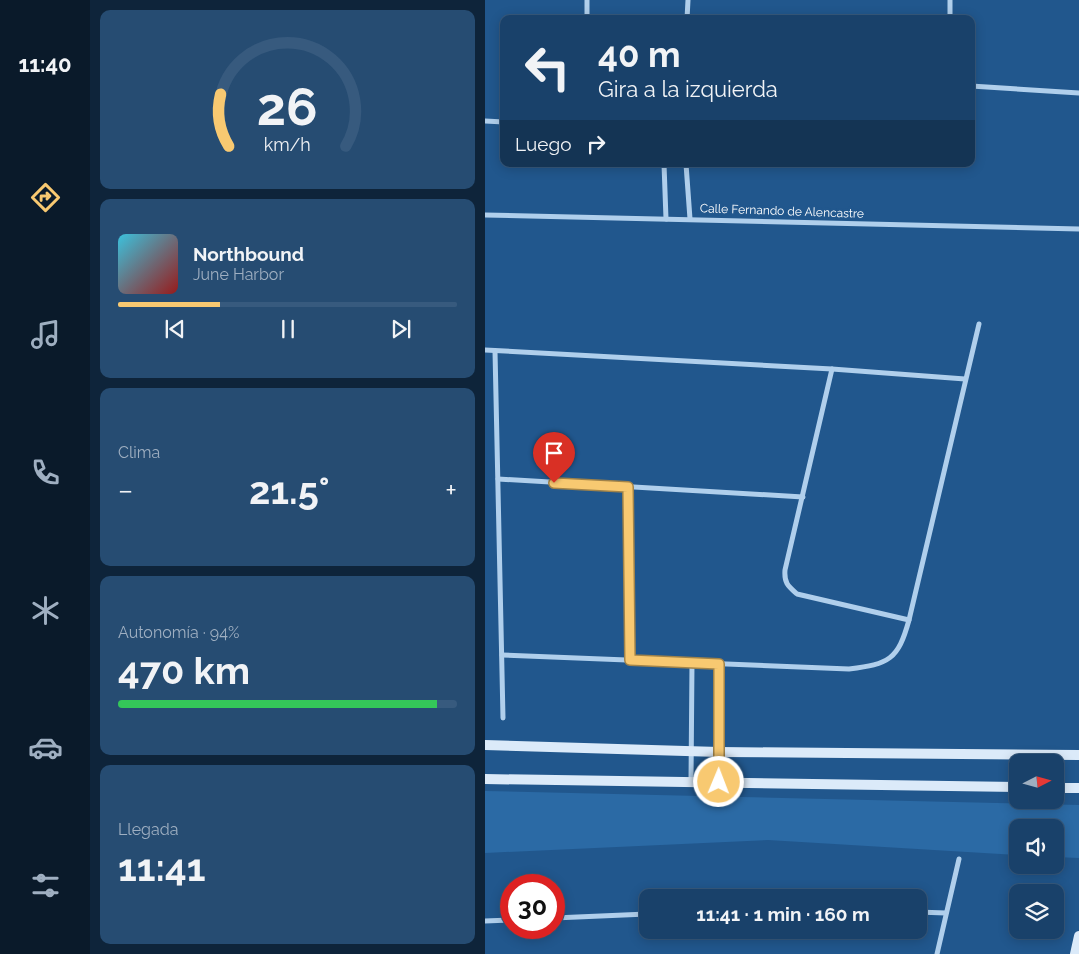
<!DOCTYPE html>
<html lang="es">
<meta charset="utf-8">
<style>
:root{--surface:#19416a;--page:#264c72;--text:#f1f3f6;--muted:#9fafc1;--line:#375a7e;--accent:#f8c971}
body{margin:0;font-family:Raleway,sans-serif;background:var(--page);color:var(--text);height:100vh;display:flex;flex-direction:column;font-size:19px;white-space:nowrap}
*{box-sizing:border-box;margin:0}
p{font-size:16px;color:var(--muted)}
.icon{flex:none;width:28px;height:28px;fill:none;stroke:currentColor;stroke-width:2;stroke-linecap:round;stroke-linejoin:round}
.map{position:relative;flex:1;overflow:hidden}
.details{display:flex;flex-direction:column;gap:10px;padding:10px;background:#0e243a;width:395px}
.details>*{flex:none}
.guide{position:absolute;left:15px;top:15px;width:475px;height:152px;border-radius:10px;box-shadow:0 2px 12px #0003,0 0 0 1px var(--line);background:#19416a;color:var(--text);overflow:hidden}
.needle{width:32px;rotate:84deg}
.tools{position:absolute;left:524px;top:754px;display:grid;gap:10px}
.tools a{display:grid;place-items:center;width:55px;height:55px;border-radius:10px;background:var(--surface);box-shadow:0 2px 12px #0003,0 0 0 1px var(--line);font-size:25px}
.speed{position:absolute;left:15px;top:874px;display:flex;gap:10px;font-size:25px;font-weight:700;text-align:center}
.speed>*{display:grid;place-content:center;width:65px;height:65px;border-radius:50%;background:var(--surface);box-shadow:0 2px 12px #0003,0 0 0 1px var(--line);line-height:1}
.speed .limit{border:8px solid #d22;background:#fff;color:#111}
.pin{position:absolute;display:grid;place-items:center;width:42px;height:42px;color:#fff;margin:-51px -21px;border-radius:50% 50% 50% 0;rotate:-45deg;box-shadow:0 0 5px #0007}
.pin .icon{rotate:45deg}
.me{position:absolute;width:55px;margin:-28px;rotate:1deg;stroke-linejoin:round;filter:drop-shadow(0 0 4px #0008)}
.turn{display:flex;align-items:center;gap:18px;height:105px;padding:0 15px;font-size:22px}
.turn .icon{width:65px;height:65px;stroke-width:2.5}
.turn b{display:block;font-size:35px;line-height:42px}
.then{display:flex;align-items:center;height:48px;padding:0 15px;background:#0003;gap:10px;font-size:19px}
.big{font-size:38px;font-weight:700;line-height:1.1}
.details .widget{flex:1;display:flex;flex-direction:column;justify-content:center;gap:8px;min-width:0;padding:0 18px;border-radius:10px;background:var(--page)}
.details .dial{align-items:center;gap:0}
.dial svg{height:130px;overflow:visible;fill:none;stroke:var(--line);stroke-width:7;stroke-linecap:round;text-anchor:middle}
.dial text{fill:var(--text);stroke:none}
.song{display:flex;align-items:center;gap:15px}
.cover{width:60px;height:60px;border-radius:8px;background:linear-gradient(135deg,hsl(190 70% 55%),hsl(0 70% 35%))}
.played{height:5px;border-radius:2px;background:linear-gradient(90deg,var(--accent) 30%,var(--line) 30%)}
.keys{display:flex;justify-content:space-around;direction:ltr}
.heat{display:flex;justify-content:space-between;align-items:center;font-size:28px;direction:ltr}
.charge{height:8px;border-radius:4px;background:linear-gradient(90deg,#34c759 94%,var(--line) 0)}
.trip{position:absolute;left:154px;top:889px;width:288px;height:50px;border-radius:10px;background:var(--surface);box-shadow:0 2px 12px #0003,0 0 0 1px var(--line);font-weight:700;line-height:50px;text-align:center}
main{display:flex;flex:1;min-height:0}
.tab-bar{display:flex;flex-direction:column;width:90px;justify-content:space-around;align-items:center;background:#0a1a2a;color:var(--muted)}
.tab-bar .icon{width:35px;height:35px}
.tab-bar .active{color:var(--accent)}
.tab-bar b{font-size:22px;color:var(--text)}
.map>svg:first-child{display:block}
</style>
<main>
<nav class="tab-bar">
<b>11:40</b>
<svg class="icon active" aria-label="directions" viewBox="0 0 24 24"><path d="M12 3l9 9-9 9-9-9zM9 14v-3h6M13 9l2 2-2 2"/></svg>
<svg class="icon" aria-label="music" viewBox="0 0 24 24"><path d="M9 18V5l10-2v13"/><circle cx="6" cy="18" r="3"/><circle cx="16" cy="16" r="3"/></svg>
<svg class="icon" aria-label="phone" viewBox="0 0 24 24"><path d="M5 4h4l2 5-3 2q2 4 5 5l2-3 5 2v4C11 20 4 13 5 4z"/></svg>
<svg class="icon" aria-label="climate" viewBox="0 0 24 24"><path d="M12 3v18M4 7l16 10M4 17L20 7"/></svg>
<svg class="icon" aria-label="car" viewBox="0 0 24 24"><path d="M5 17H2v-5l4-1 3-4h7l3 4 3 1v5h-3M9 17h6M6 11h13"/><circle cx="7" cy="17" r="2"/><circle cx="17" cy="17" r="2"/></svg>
<svg class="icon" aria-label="filters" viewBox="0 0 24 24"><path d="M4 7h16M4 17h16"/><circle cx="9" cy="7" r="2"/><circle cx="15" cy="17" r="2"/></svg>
</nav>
<section class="details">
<div class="widget dial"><svg viewBox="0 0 100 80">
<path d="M14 69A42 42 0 1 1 86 69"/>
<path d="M14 69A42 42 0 0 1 9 37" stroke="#f8c971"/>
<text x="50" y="56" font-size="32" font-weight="700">26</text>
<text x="50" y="72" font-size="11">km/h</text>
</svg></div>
<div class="widget">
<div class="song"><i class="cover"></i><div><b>Northbound</b><p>June Harbor</p></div></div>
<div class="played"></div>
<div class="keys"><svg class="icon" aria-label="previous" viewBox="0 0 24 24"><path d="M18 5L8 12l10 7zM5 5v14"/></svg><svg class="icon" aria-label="pause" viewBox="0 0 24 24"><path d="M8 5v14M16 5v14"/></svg><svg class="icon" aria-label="next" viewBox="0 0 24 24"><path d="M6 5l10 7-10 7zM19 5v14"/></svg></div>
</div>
<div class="widget"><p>Clima</p>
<div class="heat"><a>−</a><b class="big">21.5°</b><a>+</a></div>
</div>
<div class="widget"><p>Autonomía · 94%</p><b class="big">470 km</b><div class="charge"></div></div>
<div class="widget"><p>Llegada</p><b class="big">11:41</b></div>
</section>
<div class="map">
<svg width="594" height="954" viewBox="0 0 594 954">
<rect width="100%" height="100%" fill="#21578d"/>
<path fill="#2b6aa5" d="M0,791L594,805V858L570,857V828H532V855L283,840L0,853Z"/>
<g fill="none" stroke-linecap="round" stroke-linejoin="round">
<g stroke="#b0cfec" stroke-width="5">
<path d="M102,0V19"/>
<path d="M202,19L203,0"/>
<path d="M465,19V0"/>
<path d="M486,86L594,93"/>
<path d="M0,121L19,122"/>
<path d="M179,164L181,219"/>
<path d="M201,164L205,219"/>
<path d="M0,215L594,229"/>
<path d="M0,350L347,369L480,379"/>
<path d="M10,351L18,718"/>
<path d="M347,369L300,570C299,583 303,586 312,594L424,620"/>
<path d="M13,479L318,497"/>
<path d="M143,487L145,660"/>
<path d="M17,655L364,669C404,664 413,660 424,620L494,324"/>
<path d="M206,781L207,663"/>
<path d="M234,782V664"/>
<path d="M432,912L461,913"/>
<path d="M69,918L162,914"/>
<path d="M0,921L26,920"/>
<path d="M452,954L474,859"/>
</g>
<g stroke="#dbeaf9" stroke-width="10">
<path d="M0,745L234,752L594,755"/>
<path d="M0,779L532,787"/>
<path d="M570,788H594"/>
<path d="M590,954L594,936"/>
</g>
</g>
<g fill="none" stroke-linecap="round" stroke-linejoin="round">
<g stroke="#a18349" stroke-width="12">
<path id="route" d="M69,483L143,487L145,660L234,664V782"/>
</g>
<use href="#route" stroke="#f8c971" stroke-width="9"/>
</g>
<g text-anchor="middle" stroke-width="5" stroke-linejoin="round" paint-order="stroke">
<g font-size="12" fill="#fff" stroke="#21578d">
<text transform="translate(297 211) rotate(2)" y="4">Calle Fernando de Alencastre</text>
</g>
</g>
</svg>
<div class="tools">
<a><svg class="needle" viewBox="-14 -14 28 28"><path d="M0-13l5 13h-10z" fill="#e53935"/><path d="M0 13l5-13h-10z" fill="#9fafc1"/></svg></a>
<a><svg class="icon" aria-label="sound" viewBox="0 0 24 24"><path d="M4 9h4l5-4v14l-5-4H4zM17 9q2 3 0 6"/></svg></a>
<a><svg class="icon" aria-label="layers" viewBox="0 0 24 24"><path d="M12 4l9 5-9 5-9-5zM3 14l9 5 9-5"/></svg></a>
</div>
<div class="speed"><div class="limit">30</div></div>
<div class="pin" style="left:69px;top:483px;background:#d93025"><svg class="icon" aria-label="arrive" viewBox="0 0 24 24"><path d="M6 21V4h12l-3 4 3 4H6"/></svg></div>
<svg class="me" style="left:234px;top:782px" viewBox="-20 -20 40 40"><circle r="17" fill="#f8c971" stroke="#fff" stroke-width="3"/><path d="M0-11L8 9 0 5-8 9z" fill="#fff"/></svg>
<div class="trip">11:41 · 1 min · 160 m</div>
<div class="guide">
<div class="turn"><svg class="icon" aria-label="left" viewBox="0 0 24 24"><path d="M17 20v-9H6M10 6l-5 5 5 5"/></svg><div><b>40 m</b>Gira a la izquierda</div></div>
<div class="then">Luego<svg class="icon" aria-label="right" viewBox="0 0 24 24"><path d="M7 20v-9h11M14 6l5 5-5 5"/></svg></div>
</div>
</div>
</main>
